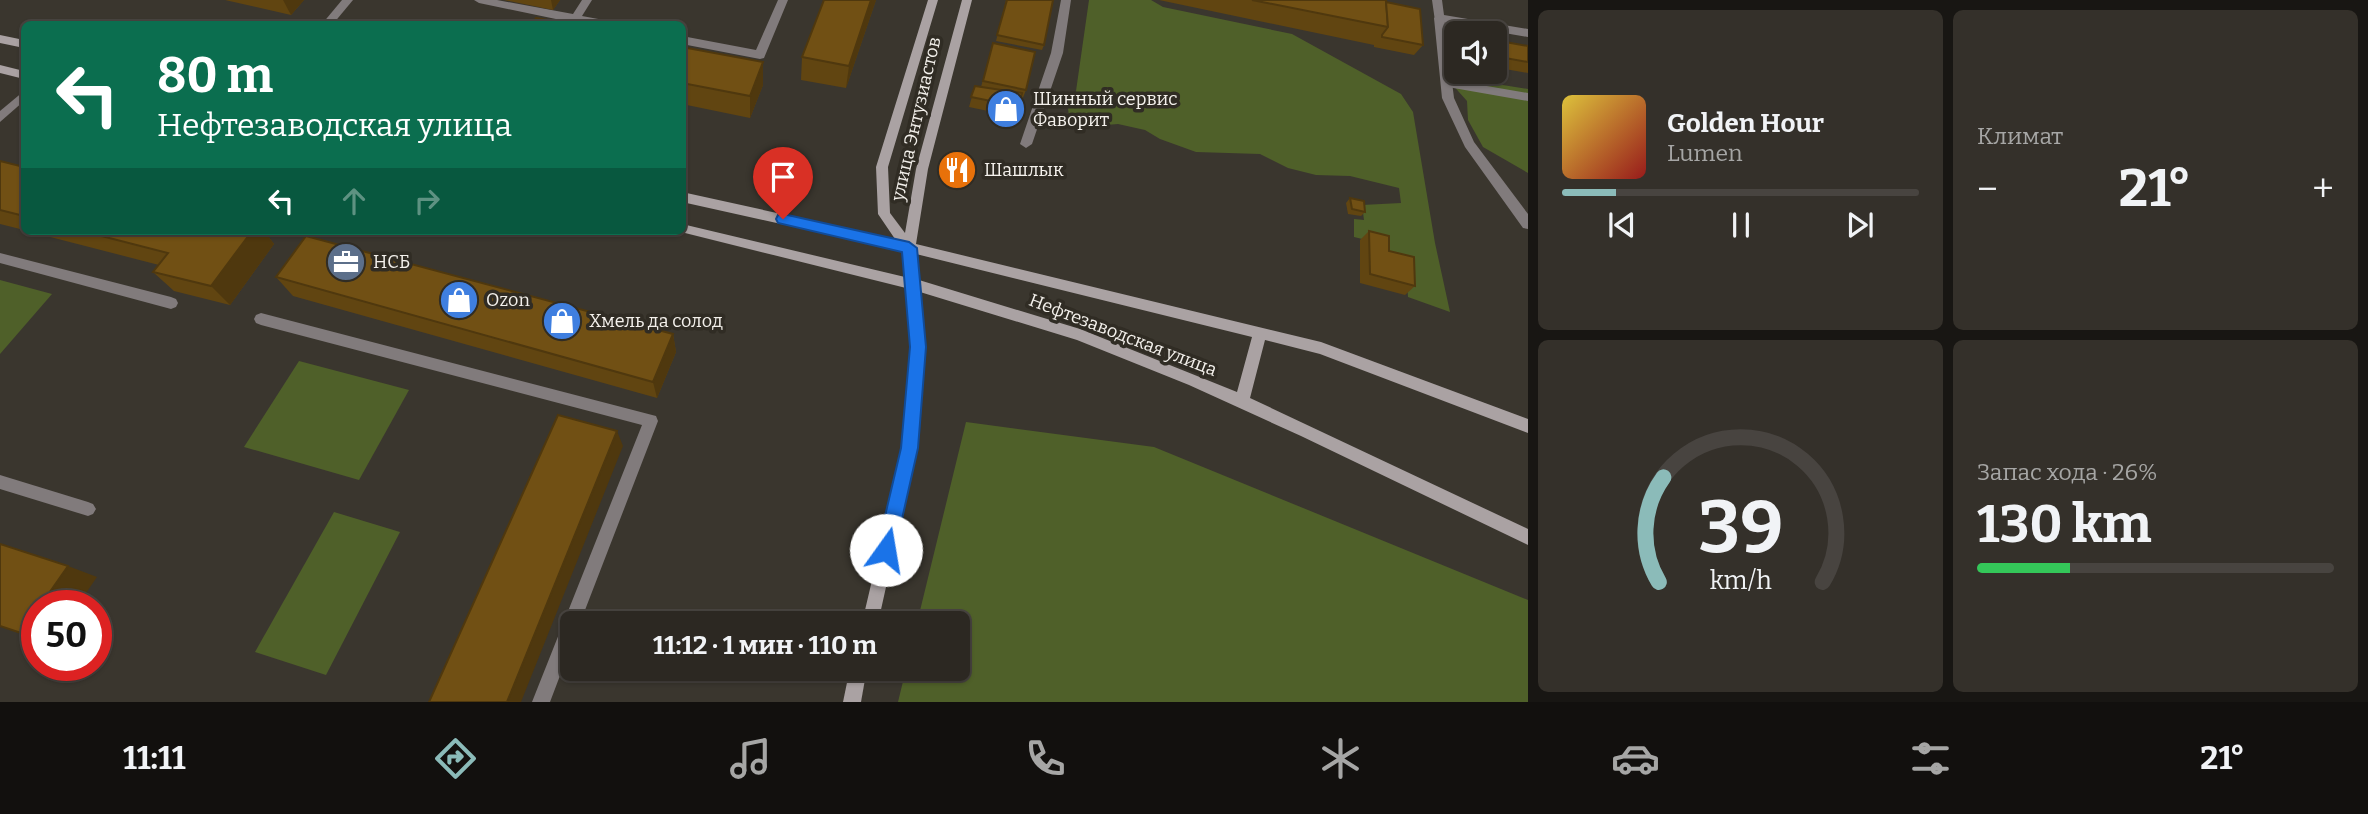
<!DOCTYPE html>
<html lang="ru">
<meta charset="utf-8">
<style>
:root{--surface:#2c2822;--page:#34302a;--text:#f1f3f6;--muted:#a6a6a5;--line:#484440;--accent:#8bbbb9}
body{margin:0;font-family:Bitter,serif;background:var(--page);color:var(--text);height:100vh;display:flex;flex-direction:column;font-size:26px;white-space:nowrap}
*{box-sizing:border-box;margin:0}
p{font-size:23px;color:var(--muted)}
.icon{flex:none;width:38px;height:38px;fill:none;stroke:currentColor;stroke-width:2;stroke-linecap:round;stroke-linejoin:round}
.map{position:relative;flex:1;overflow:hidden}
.side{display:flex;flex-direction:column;gap:10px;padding:10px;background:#181613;width:840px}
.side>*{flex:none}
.hud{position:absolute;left:21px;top:21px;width:665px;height:214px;border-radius:10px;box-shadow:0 2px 5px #0004,0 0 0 2px var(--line);background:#0b6e4f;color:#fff;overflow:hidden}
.buttons{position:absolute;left:1444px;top:21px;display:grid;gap:14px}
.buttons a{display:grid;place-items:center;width:63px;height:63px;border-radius:10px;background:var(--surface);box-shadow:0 2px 5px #0004,0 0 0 2px var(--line);font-size:35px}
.speed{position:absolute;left:21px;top:590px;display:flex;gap:14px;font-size:35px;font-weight:700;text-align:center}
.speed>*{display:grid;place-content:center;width:91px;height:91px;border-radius:50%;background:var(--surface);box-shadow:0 2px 5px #0004,0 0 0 2px var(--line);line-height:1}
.speed .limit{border:10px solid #d22;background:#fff;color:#111}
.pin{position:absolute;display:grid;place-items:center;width:60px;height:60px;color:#fff;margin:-72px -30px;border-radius:50% 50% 50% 0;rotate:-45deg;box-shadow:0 0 7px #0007}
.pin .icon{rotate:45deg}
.me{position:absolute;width:77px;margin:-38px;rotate:13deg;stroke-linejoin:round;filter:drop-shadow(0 0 5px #0008)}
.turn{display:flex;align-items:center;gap:24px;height:147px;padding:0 21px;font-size:32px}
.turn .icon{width:91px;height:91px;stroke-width:2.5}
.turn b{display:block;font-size:49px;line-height:60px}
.lanes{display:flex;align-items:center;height:66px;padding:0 21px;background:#0003;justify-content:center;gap:35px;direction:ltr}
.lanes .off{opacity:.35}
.big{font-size:52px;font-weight:700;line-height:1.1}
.side .tile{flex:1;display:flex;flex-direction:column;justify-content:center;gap:10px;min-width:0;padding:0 24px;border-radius:10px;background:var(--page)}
.side .dial{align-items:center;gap:0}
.dial svg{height:182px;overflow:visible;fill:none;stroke:var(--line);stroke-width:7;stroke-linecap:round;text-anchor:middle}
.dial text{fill:var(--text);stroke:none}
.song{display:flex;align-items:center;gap:21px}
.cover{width:84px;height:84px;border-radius:10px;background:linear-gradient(135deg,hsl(50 70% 55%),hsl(0 70% 35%))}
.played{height:7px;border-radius:4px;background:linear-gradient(90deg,var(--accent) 15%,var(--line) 15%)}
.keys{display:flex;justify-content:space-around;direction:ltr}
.heat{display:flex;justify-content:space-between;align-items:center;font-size:38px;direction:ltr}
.charge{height:10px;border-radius:5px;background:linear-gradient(90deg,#34c759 26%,var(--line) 0)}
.side .tiles{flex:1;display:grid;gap:10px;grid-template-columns:repeat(2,1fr)}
.trip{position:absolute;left:560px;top:611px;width:410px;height:70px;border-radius:10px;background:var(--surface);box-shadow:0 2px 5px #0004,0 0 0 2px var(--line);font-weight:700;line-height:70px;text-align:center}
.tabs{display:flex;height:112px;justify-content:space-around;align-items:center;background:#12100e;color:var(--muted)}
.tabs .icon{width:49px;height:49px}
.tabs .active{color:var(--accent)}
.tabs b{font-size:32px;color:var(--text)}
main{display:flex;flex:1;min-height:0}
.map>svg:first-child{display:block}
</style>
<main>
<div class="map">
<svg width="1528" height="702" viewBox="0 0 1528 702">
<rect width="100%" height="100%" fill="#3a362e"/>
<g fill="#4f6029">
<path d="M1089,0H1151L1163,7L1292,34L1401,94L1413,112L1435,243L1450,312L1408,297L1406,266L1379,243L1354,237V219L1364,220L1362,205L1401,203L1399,188L1350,176L1316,175L1288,168L1260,154L1196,152L1160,139L1145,130L1118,124L1082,127L1070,122L1068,109L1076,91Z"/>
<path d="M1453,77L1528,89V173L1483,147L1468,120L1467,101L1450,82Z"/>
<path d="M0,280L52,294L0,354Z"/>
<path d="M299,361L409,390L359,480L244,447Z"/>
<path d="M966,422L1154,447L1528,600V702H898L906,669L957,668V623H917Z"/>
<path d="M334,512L400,532L326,675L255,652Z"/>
</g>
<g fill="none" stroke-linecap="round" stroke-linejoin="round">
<g fill="#817b7c" fill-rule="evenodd">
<path d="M342,0H353L333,24H322Z"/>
<path d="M474,0H497L573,14L582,0H592L582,16L609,21L610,24L575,23L479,3Z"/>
<path d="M778,0H788L764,58L760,59L682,44V36L756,50Z"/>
<path d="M1061,0H1071L1063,53L1032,144L1026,148L1020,144L1051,53Z"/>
<path d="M1432,0H1442L1444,15L1528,29V37L1435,21Z"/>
<path d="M1446,79L1528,93V101L1442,86V80Z"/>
<path d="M24,91V101L0,122V111Z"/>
<path d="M0,253L171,297L176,299L178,303L176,307L171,309L0,263Z"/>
<path d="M261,313L656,416L658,421L580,623H572V644L550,702H532L642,425L261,325L256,323L254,319L256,315Z"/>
<path d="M0,475L88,502L93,504L96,509L93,514L88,516L0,489Z"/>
</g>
<path fill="#817b7c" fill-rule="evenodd" d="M1439,14L1444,18L1454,98L1474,142L1528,214V229L1523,228L1465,147L1442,98L1434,18Z"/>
<g fill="#aaa2a3" fill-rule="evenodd">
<path d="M928,0H938L888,167L890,213L905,233L916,169L962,0H972L928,169L916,244L1321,342L1528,419V433L1320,354L1265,340L1250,398L1528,529V545L1301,436L1189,385L1077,340L920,292L925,347L917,448L878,623H862L903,448L911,347L906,288L677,231H682V224L905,277L903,251L682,202V192L895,239L878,214L876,167ZM916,254L1252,337L1237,392L1080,329L919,280Z"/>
<path d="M0,35L24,40V48L0,43Z"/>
<path d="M0,65L24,71V79L0,73Z"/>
<path d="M850,668H867L861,702H843Z"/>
</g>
</g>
<g fill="#614511">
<path d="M225,0H304L291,15Z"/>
<path d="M504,0H560L553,10Z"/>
<path d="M876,0L846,88L801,80L802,57Z"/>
<path d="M1006,0L1044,45L1042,50L996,41Z"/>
<path d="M1159,0H1386V2L1423,45L1414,55L1374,47V45Z"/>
<path d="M1494,40L1528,46V73L1494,67Z"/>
<path d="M993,43L1026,90L1022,100L1020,99L1014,121L987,115L988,111L969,107L975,86L981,87Z"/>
<path d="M682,47L763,85L750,118L682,104Z"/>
<path d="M946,155L956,174L955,179L941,176Z"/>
<path d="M0,161L24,167V230L0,224Z"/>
<path d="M1350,198L1365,212L1361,216L1348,214L1346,203Z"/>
<path d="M27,231H264L274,244L230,305L174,291L153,272L159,265Z"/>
<path d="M1369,231L1389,251L1415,286L1405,295L1360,283V240Z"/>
<path d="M276,277L673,334L676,352L657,398L293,296Z"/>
</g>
<g fill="#4f380e">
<path d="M283,0H304L291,15Z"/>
<path d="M551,0H560L553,10Z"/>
<path d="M871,0H876L846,88L849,66Z"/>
<path d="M763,62V85L750,118V96Z"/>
<path d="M252,231H264L274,244L230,305L211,286Z"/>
<path d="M673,334L676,352L657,398L653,382Z"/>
<path d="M617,431L623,446L521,702H507Z"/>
<path d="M68,566L97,577L77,606H40Z"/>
<path d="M37,610V637L21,633Z"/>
</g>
<g fill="#715014" stroke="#4f380e" stroke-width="2">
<path d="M824,0H871L849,66L802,57Z"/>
<path d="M1007,0H1053L1044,45L997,35Z"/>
<path d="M1252,0H1386L1388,27Z"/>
<path d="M1386,2L1420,9L1423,45L1382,37V35L1388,27Z"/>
<path d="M536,18L570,24H532Z"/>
<path d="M1494,40L1528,46V62L1494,56Z"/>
<path d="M993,43L1035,52L1026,90L983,81Z"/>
<path d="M682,47L763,62L750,96L682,83Z"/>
<path d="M975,86L1022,93L1017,112L990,105L991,101L971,97Z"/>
<path d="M946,155L959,158L956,174L942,171Z"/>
<path d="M0,161L24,167V216L0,210Z"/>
<path d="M1350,198L1364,201L1365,212L1352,209Z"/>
<path d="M82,231H252L211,286L153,272L168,253Z"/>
<path d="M1369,231L1389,236V251L1414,257L1415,286L1370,274Z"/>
<path d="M306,236L673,334L653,382L276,277Z"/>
<path d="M558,415L617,431L507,702H429Z"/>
<path d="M0,544L68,566L40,606H37V610L21,633L0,626Z"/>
</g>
<path fill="#1a73e8" stroke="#114b97" stroke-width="2" d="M783,214L909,242L917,248L926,347L918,448L895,550L893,557L886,559L880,557L877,550L901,448L910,347L902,252L778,223L776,219L778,215Z"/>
<defs>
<g id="shop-disc" transform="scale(2.0125)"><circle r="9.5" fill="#3f7fe0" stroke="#302c24"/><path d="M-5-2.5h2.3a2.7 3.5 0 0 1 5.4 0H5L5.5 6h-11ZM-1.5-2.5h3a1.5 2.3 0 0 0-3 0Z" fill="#fff"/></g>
<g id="restaurant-disc" transform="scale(2.0125)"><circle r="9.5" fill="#e8710a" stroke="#302c24"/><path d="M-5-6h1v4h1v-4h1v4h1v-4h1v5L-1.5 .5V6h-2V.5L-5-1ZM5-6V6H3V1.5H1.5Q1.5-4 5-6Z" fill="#fff"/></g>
<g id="office-disc" transform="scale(2.0125)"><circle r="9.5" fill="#5c6f8a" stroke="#302c24"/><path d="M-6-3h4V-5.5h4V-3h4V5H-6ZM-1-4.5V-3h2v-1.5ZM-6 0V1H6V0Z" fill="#fff"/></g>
</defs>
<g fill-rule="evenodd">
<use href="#shop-disc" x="1006" y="109"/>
<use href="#restaurant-disc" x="957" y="170"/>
<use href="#office-disc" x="346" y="262"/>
<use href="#shop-disc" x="459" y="300"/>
<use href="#shop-disc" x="562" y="321"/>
</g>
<g text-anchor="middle" stroke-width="7" stroke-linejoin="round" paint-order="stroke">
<g font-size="18" fill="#f4f1ec" stroke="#302c24" text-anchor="start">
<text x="1033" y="105">Шинный сервис<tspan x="1033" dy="21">Фаворит</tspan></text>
<text x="984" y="176">Шашлык</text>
<text x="373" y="268">НСБ</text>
<text x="486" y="306">Ozon</text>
<text x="589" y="327">Хмель да солод</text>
</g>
<g font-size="18" fill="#f4f1ec" stroke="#302c24">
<text transform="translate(916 119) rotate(-77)" y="6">улица Энтузиастов</text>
<text transform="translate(1123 335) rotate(21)" y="6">Нефтезаводская улица</text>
</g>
</g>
</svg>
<div class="buttons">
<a><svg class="icon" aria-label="sound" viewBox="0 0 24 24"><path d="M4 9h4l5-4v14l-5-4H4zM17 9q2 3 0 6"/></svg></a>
</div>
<div class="speed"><div class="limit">50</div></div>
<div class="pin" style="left:783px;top:219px;background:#d93025"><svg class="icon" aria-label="arrive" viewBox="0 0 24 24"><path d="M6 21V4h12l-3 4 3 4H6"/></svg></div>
<svg class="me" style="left:886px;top:550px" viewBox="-20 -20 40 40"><circle r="19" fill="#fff"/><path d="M0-13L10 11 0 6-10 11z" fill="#1a73e8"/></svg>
<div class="trip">11:12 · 1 мин · 110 m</div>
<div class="hud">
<div class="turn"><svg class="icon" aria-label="left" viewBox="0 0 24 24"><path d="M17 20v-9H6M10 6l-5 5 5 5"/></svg><div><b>80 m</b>Нефтезаводская улица</div></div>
<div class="lanes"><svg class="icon" aria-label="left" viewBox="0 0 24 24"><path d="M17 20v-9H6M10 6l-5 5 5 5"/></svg><svg class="icon off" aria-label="ahead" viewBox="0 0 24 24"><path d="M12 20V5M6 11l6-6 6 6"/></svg><svg class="icon off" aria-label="right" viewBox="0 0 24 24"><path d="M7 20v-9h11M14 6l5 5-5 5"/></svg></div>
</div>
</div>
<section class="side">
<div class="tiles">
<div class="tile">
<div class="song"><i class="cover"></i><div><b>Golden Hour</b><p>Lumen</p></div></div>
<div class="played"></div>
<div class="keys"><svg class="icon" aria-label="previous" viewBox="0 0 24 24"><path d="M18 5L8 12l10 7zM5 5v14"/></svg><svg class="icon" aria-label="pause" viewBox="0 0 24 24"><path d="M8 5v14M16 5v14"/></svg><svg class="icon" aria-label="next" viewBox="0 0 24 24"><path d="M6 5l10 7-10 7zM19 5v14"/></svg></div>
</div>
<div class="tile"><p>Климат</p>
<div class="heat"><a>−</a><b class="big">21°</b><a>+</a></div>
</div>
<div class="tile dial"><svg viewBox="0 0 100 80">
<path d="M14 69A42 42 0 1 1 86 69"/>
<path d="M14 69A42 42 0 0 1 16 23" stroke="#8bbbb9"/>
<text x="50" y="56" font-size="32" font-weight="700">39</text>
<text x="50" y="72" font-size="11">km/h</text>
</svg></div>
<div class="tile"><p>Запас хода · 26%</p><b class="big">130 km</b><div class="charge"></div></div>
</div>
</section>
</main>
<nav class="tabs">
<b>11:11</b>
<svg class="icon active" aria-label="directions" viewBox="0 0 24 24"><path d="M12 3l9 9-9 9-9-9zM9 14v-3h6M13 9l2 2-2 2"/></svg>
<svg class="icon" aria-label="music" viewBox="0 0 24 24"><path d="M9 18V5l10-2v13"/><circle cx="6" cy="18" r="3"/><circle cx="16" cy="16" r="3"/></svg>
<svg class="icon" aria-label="phone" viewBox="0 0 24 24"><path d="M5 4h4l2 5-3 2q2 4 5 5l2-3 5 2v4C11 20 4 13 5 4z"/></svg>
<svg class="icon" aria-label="climate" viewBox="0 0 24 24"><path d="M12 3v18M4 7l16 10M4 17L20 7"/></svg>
<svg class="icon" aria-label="car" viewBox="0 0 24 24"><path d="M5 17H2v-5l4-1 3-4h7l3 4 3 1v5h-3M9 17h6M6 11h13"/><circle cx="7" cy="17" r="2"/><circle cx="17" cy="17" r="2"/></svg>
<svg class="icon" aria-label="filters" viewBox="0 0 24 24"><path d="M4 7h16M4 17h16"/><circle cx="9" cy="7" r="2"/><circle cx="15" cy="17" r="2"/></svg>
<b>21°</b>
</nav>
